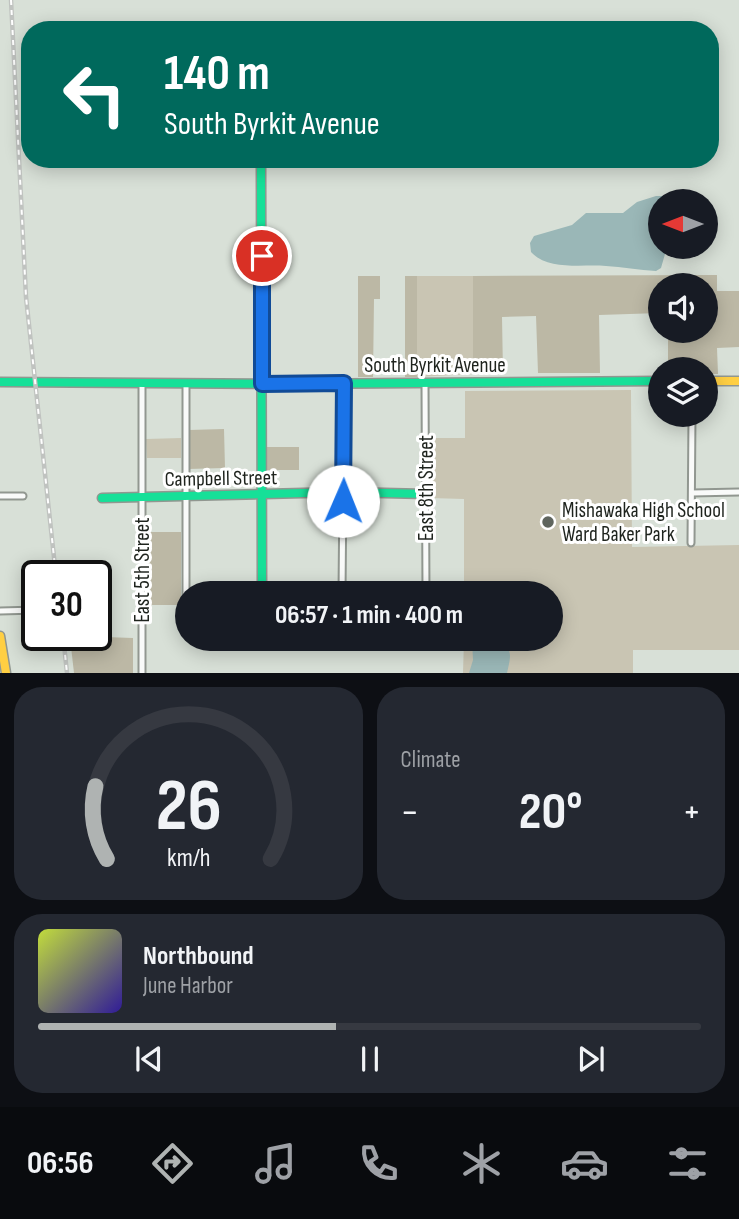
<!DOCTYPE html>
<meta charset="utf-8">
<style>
:root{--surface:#171b24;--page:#242831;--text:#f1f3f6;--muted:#9ea1a6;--line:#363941;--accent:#afb3b2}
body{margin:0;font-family:"Sofia Sans Condensed",sans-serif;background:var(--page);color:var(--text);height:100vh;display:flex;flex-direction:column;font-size:26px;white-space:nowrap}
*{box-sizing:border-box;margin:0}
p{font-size:23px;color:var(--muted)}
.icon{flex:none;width:38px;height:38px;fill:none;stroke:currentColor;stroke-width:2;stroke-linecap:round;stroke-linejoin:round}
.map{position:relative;height:673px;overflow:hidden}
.sheet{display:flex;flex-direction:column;gap:14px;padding:14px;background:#0d0f14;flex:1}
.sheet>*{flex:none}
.hud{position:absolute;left:21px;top:21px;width:698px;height:147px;border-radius:28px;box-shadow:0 4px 18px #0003;background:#00695c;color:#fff;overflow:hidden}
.needle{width:46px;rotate:270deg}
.buttons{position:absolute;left:648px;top:189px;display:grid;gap:14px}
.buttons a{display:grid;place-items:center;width:70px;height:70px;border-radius:50%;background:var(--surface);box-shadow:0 4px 18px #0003;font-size:35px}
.speed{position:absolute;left:21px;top:560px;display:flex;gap:14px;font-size:35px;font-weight:700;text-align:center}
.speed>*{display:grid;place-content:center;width:91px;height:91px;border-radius:50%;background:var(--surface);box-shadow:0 4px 18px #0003;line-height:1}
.speed .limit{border:4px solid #111;border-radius:10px;background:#fff;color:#111}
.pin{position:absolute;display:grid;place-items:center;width:60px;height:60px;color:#fff;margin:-30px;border:4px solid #fff;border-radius:50%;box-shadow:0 2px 7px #0007}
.me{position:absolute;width:77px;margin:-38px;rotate:1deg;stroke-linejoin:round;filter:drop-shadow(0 0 5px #0008)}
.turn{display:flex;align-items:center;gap:24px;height:147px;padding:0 28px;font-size:32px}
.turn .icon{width:91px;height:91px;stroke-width:2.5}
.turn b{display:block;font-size:49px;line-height:60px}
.big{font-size:52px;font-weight:700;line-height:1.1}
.sheet .tile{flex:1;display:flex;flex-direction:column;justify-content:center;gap:10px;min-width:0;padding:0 24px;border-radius:28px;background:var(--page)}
.sheet .dial{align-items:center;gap:0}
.dial svg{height:182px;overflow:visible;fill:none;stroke:var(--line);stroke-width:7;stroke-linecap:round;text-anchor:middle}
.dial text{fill:var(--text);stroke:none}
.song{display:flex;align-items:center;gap:21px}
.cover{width:84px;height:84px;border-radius:10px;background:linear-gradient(135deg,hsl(70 70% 55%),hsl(250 70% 35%))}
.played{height:7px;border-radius:4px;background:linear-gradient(90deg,var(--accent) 45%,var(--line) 45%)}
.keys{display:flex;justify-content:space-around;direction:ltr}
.heat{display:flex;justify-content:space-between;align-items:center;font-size:38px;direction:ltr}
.sheet .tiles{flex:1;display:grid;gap:14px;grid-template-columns:1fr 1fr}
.tile:last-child{grid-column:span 2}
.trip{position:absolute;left:175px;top:581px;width:388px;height:70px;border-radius:35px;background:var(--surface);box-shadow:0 4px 18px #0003;font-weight:700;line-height:70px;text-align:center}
.menu{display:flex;height:112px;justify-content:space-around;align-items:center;background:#090b0e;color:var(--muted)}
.menu .icon{width:49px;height:49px}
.menu .current{color:var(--accent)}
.menu b{font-size:32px;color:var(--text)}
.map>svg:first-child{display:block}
</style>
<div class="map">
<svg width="739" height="673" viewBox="0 0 739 673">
<rect width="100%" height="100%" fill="#d8e0d7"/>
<g fill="#c9c5b3">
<path d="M417,276H473V374L417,377Z"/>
<path d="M631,390L632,547L739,545V650H633V673H463L464,639H551V593H464V499L430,498V438H465V391Z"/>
<path d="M181,438V458H147L146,439Z"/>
</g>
<g fill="#bcb8a5">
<path d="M717,275V291H739V347L717,348L718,374H705V369H668V331H705V285H660V313L599,315L600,373H538L536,316L502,317L503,373L473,374V276Z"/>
<path d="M358,276H380V299H374L373,377H358Z"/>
<rect x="405" y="276" width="12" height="101"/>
<path d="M224,429L225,468L188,469L189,430Z"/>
<rect x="267" y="447" width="32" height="23"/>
<path d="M146,532H181V605H149L146,598Z"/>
<path d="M76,636L133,638V673H74L70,638Z"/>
</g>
<g fill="#9ab7b7">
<path d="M656,196H665L669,201H660V247H667L661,268L656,271C639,270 622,267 606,266C582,264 548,271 531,252L530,243L534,236L572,225L586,213H623L637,202Z"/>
<path d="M472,639C486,639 509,637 510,656C510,661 508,668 507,673H469L473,660Z"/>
</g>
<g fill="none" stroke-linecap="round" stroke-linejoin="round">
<g stroke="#919790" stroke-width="9">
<g id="street">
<path d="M425,383L426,593"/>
<path d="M692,493L739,492"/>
<path d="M0,496H23"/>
<path d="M691,543L692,415"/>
<path d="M342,593L344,383"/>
<path d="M186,600V384"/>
<path d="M0,611L37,610"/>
<path d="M142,673V384"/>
</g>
</g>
<g stroke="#919790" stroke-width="11">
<g id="fast">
<path d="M261,164L262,593"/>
<path d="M0,382L285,384L660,381"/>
<path d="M102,498L343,492L426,494"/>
</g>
</g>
<g stroke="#919790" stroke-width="11">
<g id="slow">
<path d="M705,381H739"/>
<path d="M0,636L6,673"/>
</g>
</g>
<use href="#street" stroke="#f9faf9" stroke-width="5"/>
<use href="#fast" stroke="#16e098" stroke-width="8"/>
<use href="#slow" stroke="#ffcf43" stroke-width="8"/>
<g stroke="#c0c3c0" stroke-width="4.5">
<g id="rail">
<path d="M11,0L26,297L56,576"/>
<path d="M63,635L67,673"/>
</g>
</g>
<use href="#rail" stroke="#fff" stroke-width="2" stroke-dasharray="5" stroke-linecap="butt"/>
</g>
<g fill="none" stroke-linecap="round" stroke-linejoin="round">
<g stroke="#114b97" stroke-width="18">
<path id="route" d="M262,256V384L344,383L343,501"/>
</g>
<use href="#route" stroke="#1a73e8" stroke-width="12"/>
</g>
<circle fill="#5f655e" stroke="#fff" stroke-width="2.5" cx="548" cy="522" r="7"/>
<g text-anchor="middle" stroke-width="6" stroke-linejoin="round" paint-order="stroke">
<g font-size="21" fill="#1e231d" stroke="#fff">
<text x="435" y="372">South Byrkit Avenue</text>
<text transform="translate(221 478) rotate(-1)" y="7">Campbell Street</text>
<text transform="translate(426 488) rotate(-90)" y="7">East 8th Street</text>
<text transform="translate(142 570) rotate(-90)" y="7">East 5th Street</text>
</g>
<g font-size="21" fill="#1e231d" stroke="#fff" text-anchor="start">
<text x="562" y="517">Mishawaka High School<tspan x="562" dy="24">Ward Baker Park</tspan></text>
</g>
</g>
</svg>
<div class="buttons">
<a><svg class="needle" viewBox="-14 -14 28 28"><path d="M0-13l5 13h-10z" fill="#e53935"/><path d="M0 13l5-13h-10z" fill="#9ea1a6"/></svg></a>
<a><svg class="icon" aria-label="sound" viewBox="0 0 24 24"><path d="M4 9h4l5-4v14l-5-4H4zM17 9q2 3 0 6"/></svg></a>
<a><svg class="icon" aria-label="layers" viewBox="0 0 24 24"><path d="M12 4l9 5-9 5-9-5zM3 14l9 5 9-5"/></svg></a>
</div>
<div class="speed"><div class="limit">30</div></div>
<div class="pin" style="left:262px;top:256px;background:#d93025"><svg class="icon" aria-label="arrive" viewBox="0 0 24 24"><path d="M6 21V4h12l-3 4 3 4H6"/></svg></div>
<svg class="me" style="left:343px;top:501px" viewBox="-20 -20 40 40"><circle r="19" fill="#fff"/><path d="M0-13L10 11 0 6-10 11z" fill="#1a73e8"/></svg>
<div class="trip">06:57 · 1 min · 400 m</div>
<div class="hud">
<div class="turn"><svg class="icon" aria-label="left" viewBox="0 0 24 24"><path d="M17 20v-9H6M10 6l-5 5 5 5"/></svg><div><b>140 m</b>South Byrkit Avenue</div></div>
</div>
</div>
<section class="sheet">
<div class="tiles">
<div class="tile dial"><svg viewBox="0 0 100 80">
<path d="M14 69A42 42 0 1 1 86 69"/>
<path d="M14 69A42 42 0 0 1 9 37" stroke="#afb3b2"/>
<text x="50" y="56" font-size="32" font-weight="700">26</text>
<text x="50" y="72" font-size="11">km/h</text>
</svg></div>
<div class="tile"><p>Climate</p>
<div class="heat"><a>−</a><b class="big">20°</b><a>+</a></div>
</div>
<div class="tile">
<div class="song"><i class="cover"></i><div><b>Northbound</b><p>June Harbor</p></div></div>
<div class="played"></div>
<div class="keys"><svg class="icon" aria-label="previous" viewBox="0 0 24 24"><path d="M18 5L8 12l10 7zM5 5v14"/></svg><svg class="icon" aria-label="pause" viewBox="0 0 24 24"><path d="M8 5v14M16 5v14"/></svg><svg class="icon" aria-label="next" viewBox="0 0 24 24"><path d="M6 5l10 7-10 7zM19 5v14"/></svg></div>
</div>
</div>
</section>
<nav class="menu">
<b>06:56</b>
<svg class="icon current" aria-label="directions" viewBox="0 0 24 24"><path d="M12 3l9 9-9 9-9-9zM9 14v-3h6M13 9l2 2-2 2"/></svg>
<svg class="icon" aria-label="music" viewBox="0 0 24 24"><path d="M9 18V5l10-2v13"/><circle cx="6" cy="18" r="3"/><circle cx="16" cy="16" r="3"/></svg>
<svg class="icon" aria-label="phone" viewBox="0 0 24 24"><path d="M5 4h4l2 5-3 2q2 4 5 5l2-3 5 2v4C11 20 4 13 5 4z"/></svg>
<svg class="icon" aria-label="climate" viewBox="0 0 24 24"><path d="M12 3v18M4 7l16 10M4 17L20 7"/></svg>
<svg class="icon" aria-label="car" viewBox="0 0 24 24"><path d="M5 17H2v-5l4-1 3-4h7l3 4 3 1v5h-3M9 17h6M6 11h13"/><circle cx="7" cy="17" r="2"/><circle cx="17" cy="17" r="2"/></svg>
<svg class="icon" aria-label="filters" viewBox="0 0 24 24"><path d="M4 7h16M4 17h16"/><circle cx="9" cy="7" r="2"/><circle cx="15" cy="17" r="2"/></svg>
</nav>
